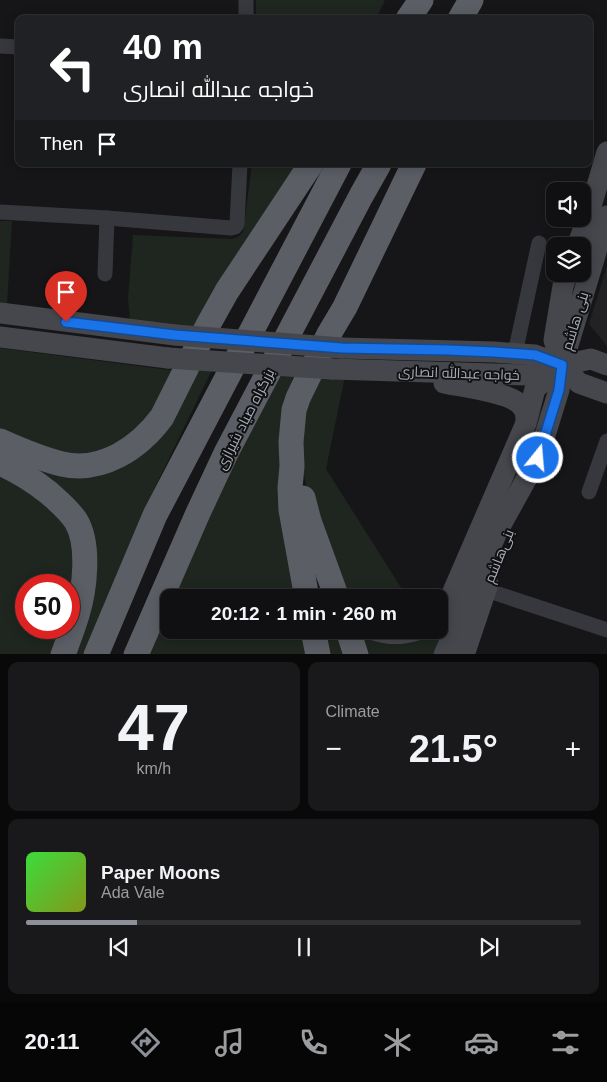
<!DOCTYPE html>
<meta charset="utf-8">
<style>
:root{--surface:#101012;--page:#19191b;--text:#f1f3f6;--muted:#9c9d9f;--line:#303032;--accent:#8c9099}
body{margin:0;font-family:Arial,Cairo,sans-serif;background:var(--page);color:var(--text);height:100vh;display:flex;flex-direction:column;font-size:19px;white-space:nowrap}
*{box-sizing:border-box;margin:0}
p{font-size:16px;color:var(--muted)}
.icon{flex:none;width:28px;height:28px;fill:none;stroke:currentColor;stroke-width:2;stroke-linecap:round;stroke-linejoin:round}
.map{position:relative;height:654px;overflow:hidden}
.panel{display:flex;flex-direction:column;gap:8px;padding:8px;background:#09090a;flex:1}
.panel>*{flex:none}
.banner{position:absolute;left:15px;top:15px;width:578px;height:152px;border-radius:10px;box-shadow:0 2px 12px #0003,0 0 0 1px var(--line);background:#202124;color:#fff;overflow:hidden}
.controls{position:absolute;left:546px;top:182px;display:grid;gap:10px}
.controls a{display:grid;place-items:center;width:45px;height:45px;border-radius:10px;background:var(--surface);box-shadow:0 2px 12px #0003,0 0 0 1px var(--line);font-size:25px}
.speed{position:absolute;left:15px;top:574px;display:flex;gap:10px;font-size:25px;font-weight:700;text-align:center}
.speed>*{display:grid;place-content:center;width:65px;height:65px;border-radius:50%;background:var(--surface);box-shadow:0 2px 12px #0003,0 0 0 1px var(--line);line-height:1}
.speed .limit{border:8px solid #d22;background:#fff;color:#111}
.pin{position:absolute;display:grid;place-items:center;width:42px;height:42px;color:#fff;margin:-51px -21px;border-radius:50% 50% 50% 0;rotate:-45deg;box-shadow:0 0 5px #0007}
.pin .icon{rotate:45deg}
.me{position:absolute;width:55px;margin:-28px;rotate:17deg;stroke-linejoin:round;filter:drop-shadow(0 0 4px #0008)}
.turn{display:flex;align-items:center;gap:18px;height:105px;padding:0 25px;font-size:22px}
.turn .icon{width:65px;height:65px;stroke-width:2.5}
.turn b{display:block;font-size:35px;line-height:42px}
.then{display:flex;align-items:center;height:48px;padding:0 25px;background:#0003;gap:10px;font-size:19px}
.big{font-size:38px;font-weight:700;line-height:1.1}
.panel .widget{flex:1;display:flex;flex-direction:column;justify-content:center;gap:8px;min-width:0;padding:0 18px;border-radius:10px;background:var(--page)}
.panel .dial{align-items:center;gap:0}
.dial b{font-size:65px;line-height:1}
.song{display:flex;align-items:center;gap:15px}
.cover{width:60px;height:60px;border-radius:8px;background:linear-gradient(135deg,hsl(120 70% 55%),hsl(70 70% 35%))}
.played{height:5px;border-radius:2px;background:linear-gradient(90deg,var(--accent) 20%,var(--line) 20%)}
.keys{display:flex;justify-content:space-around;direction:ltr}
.heat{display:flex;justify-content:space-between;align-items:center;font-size:28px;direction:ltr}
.panel .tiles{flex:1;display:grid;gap:8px;grid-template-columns:1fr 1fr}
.widget:last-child{grid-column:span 2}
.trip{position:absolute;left:160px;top:589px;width:288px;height:50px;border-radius:10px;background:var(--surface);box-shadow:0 2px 12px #0003,0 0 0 1px var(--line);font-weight:700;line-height:50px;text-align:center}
.menu{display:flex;height:80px;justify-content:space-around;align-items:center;background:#060607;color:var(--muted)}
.menu .icon{width:35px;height:35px}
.menu .current{color:var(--accent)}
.menu b{font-size:22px;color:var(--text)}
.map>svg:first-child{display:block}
</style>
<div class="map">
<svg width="607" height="655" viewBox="0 0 607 655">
<rect width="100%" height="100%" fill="#161618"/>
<path fill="#222225" d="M607,266V346L589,324Z"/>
<g fill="#1e261f">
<path d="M256,0H385L376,19H256Z"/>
<path d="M252,164H303L196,329L130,320L128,298L133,235L232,239L238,237L243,232Z"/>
<path d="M0,221H12L7,305L0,304Z"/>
<path d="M0,348L177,371L154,416L117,449L76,458L0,435Z"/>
<path d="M194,365L213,368L142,514L83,654H70L90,549L26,457L100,469Z"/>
<path d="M276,372L299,374L303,597L173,598Z"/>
<path d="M312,374L345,376L326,469L407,597H346L310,503L302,466L299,443Z"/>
<path d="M546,400L536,431L437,654H364L355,630H363L366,632L415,637L429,630H439V622Z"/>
<path d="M0,470L26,484L76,536L69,623V585H26V628H67L57,654H0Z"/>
<path d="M169,607V630H309L314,655H149Z"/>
<path d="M319,630H341L349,654H323Z"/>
</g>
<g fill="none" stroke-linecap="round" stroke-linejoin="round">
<g stroke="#37383d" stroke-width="15">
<path d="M246,19V0"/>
<path d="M0,46L19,47"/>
<path d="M0,212L107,218L231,228L235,227L237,224L240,164"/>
<path d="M105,274L107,218"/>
<path d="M515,353L539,243"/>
<path d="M589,492L607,441"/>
<path d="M486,590L607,630"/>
</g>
<g stroke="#45474d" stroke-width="21">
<path d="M577,246L587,220L607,152"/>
<path d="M567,274L563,286L554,340L562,365L579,383L607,393"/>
<path d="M0,313L175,335"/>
<path d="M0,337L168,358"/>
<path d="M342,348L494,352L535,355L562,365"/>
<path d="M332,369L528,375L562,365L591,359L607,365"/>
<path d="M444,383C462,387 514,392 523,408C526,412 526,418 526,423"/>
<path d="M439,616L448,603L526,423L535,389L562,365"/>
<path d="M374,630C389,635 402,635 417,630"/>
<path d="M444,655L497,532L538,458L559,390L562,365L607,216"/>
<path d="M464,655L488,584"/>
</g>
<g stroke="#5b5e65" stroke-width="25">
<path d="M408,19L421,0"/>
<path d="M460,19L471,0"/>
<path d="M0,441C20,450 41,459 62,464C102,473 139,448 162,417L208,325L227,291L311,164"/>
<path d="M0,463C18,471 34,481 49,493C59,502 69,510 76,521C90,544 85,589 77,615C73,628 68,641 63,655"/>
<path d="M303,498L309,521L337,598"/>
<path d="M307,598L291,510L290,488L292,466L291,442L294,410L298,398L329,334L345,307L414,164"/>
<path d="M313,630L318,655"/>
<path d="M348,630L356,655"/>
<path d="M96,655L155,515L339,164"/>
<path d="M136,655L198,513L226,453L361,196L379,164"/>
</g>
<g stroke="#45474d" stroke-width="21">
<path d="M175,335L342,348"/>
<path d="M168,358L332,369"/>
</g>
</g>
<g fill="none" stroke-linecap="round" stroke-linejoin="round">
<g stroke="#114b97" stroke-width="12">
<path id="route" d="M66,322L175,335L342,348L448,350L494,352L535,355L562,365L559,390L538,458"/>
</g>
<use href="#route" stroke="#1a73e8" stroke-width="9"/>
</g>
<g text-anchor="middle" stroke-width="4" stroke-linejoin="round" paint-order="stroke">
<g font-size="14" fill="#a8adb8" stroke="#111113">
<text transform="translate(575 321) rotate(-73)" y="5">بنی هاشم</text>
<text transform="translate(459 373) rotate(2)" y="5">خواجه عبدالله انصاری</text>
<text transform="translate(245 419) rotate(-63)" y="5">بزرگراه صیاد شیرازی</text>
<text transform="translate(499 556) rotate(-68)" y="5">بنی‌هاشم</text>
</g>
</g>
</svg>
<div class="controls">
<a><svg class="icon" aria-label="sound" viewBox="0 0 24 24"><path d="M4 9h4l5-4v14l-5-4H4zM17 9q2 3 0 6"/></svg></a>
<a><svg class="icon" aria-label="layers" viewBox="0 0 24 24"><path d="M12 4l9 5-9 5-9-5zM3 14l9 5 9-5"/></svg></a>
</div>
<div class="speed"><div class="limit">50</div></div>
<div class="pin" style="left:66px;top:322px;background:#d93025"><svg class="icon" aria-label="arrive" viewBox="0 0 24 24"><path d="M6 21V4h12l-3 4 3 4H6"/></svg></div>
<svg class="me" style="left:538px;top:458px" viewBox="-20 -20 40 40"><circle r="17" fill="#1a73e8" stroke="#fff" stroke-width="3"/><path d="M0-11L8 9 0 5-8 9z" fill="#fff"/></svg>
<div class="trip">20:12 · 1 min · 260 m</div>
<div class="banner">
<div class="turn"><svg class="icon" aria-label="left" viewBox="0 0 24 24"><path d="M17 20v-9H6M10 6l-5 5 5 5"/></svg><div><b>40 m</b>خواجه عبدالله انصاری</div></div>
<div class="then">Then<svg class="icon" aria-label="arrive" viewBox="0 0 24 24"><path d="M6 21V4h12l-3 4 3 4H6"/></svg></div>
</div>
</div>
<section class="panel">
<div class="tiles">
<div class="widget dial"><b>47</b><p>km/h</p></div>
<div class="widget"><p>Climate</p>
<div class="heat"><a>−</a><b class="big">21.5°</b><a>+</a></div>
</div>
<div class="widget">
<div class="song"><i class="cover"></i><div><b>Paper Moons</b><p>Ada Vale</p></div></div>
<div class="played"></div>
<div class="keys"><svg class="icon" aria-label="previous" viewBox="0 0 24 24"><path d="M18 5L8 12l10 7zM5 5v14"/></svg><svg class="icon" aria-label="pause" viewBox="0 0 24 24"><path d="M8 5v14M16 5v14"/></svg><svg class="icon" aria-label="next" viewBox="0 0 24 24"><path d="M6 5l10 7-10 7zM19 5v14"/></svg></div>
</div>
</div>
</section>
<nav class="menu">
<b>20:11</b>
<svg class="icon current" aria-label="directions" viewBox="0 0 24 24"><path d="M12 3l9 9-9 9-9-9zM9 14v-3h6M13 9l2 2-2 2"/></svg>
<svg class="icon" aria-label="music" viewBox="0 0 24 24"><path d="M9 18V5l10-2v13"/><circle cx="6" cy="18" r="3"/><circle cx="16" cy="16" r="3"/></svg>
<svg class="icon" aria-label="phone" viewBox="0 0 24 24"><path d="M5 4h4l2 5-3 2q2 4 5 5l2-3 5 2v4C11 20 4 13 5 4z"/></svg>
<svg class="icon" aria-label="climate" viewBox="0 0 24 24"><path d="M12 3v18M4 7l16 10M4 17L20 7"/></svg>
<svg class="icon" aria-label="car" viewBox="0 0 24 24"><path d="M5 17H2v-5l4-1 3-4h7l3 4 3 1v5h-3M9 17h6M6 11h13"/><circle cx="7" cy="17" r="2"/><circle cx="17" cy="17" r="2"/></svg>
<svg class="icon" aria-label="filters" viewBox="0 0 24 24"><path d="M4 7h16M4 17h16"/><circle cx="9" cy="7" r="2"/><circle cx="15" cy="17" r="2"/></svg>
</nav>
